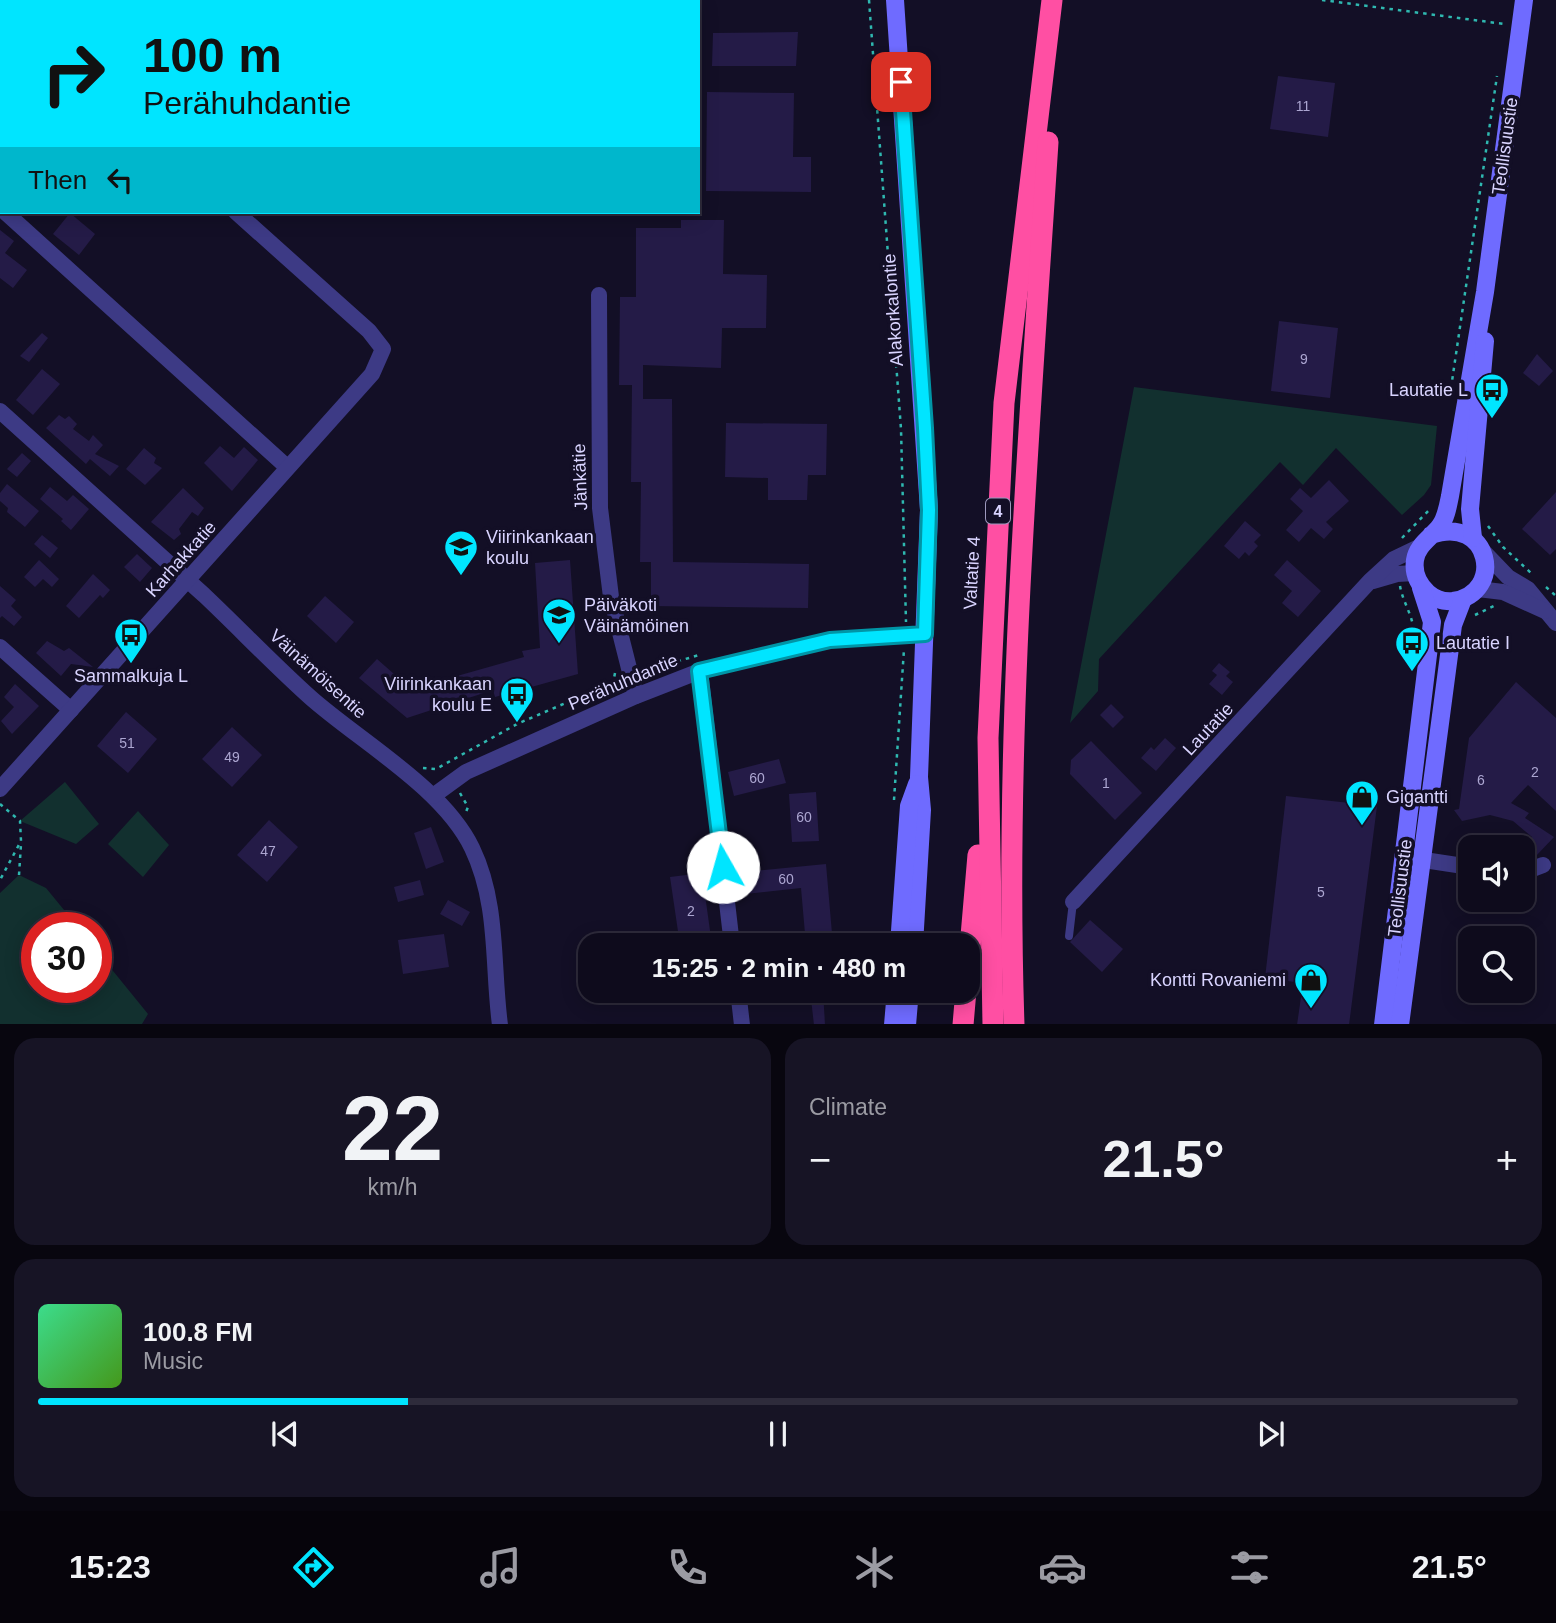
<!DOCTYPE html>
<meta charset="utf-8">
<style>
:root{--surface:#0e0b1c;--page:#171425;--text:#f1f3f6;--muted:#9b9ba3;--line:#2e2b3b;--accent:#00e5ff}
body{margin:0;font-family:Arial,sans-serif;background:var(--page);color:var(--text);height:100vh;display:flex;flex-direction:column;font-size:26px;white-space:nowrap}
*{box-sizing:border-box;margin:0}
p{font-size:23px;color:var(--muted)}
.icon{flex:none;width:38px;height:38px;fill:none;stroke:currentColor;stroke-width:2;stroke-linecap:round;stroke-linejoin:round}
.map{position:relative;height:1024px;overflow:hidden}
.panel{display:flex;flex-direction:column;gap:14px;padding:14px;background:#08060f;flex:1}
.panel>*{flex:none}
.top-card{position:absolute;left:0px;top:0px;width:700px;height:214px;box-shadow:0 4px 18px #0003,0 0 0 2px var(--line);background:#00e5ff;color:#111;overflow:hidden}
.fabs{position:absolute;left:1458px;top:835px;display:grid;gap:14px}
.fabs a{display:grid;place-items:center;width:77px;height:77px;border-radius:14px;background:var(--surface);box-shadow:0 4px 18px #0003,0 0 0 2px var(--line);font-size:35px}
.speed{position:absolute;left:21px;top:912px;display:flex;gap:14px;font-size:35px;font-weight:700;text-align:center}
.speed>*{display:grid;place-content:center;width:91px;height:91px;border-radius:50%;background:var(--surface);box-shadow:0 4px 18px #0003,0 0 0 2px var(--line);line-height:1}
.speed .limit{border:10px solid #d22;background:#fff;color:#111}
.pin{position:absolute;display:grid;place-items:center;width:60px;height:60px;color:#fff;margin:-30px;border-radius:14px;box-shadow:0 4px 10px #0006}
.me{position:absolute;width:77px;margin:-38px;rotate:353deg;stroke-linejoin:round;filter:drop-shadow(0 0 5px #0008)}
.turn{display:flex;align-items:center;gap:24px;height:147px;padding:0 28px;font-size:32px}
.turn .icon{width:91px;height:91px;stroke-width:2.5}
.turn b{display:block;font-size:49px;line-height:60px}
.then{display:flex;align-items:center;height:66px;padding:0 28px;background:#0003;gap:14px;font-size:26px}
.big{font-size:52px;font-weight:800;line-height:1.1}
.panel .card{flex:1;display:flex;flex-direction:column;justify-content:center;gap:10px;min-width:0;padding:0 24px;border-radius:21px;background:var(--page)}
.panel .dial{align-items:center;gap:0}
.dial b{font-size:91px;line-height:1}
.song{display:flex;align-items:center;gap:21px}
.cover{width:84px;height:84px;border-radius:10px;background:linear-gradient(135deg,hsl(150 70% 55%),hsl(100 70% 35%))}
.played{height:7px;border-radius:4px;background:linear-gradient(90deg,var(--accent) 25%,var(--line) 25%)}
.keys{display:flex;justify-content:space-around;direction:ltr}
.heat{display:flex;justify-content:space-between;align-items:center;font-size:38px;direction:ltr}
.panel .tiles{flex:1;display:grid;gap:14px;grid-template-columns:1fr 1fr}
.card:last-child{grid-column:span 2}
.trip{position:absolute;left:578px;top:933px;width:402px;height:70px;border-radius:21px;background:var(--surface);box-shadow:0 4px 18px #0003,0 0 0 2px var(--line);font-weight:800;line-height:70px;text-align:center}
.tab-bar{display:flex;height:112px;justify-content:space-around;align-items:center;background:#06040b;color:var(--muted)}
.tab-bar .icon{width:49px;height:49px}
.tab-bar .selected{color:var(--accent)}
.tab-bar b{font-size:32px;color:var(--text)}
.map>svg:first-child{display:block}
</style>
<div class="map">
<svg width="1556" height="1025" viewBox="0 0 1556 1025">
<rect width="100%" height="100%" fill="#130f26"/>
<g fill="#12302f">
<path d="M1134,387L1437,426L1431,485L1424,495L1402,515L1336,448L1303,485L1280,462L1099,659L1098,691L1070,723Z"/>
<path d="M65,782L99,824L76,844L20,821Z"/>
<path d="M138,811L169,845L143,877L108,844Z"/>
<path d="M19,875L46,888L78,927L37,928V987H96V950L148,1014L142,1024H0V893Z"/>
</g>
<g fill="#241b47">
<path d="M798,32L796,66H712L713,33Z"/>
<path d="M1278,76L1335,83L1328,137L1270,129Z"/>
<path d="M707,92L794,93L793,157H811V192L706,191Z"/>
<path d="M70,213L95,234L79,255L53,234Z"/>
<path d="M681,220H724L723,274L767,275L766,328H722L721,368L643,365V399H672L673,562L809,564L808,608L651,606V562H640L641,482H631L632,385H619L620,297H636V228H681Z"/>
<path d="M0,230L14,241L5,253L27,270L13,288L0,278Z"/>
<path d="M1279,321L1338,328L1330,398L1271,391Z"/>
<path d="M42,333L48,338L29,362L20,356Z"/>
<path d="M1537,354L1553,371L1539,386L1523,373Z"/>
<path d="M42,369L60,384L33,415L16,400Z"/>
<path d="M59,415L65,419L69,416L77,424L73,429L89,441L93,435L103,445L95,454L119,466L110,476L90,459L86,464L46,428Z"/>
<path d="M726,423L827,424L826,475H808L807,500H768V478L725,477Z"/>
<path d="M220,446L234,458L244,447L258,460L232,491L204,463Z"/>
<path d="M144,448L156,458L154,463L162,468L145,485L126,469Z"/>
<path d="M22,453L31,461L17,477L7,469Z"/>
<path d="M1329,480L1349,501L1326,522L1333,529L1324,539L1311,528L1299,542L1286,530L1303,511L1290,499L1300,488L1311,498Z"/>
<path d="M7,484L39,511L25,527L7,512L8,508L0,501V493Z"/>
<path d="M50,487L67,501L73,495L89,509L71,530L61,521L63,519L40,499Z"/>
<path d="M183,488L204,508L198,516L192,512L179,529L181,534L174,540L151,522Z"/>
<path d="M1556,492V549L1550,555L1522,529Z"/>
<path d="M1245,521L1261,535L1254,542L1258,546L1249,556L1245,552L1239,559L1224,546Z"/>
<path d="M42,535L58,548L50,558L34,544Z"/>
<path d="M137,554L152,568L140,582L124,567Z"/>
<path d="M39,560L59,579L52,587L43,579L35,587L24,577Z"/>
<path d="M570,560L578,674L495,697L493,690L407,718L359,678L377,659L411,689L524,657L522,651L540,648L535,563Z"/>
<path d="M1287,560L1321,591L1298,617L1282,603L1292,591L1274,575Z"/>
<path d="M93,574L110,590L103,598L100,595L79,618L66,606Z"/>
<path d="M0,586L16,600L11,606L22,617L14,626L2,616L0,618Z"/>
<path d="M325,596L354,622L336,643L307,616Z"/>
<path d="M47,641L64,651L69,648L93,667L71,664L61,676L36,653Z"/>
<path d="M1219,663L1230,672L1226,676L1233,682L1222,695L1209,684L1217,675L1212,671Z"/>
<path d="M1516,682L1556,718V811L1528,785L1511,803L1529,813L1525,818L1554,837L1536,856L1525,861L1522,850L1532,837L1513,821L1490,815L1462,821L1454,810L1459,809L1469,738Z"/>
<path d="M15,684L39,706L12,734L1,721L14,707L4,697Z"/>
<path d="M1111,704L1124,717L1113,728L1100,715Z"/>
<path d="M126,712L157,739L128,773L97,746Z"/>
<path d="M232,727L262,755L232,787L202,759Z"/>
<path d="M1165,738L1176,748L1156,771L1141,758L1151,747L1154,750Z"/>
<path d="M1091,741L1142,793L1115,820L1070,774L1071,760Z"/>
<path d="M779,759L786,783L734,796L728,772Z"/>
<path d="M816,792L819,841L792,842L789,794Z"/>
<path d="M1286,796L1377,806L1349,1025H1297L1303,983L1265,978Z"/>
<path d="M269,820L298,847L267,882L237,855Z"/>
<path d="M431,827L444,862L426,869L414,833Z"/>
<path d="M826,864L833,945H806L801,888L745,894L743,872Z"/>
<path d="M702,873L712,945H680L670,877Z"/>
<path d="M420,880L424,895L398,902L394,887Z"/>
<path d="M448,900L470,912L462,926L440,914Z"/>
<path d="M1090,920L1123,949L1102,972L1070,942Z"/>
<path d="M444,934L449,967L403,974L398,940Z"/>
<path d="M810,990H823L825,1025H814Z"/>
</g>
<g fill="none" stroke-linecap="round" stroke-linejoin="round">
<g stroke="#2fb8b0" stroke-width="2.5" stroke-dasharray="3.5 5" stroke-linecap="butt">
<path d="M869,0L901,429L906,622"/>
<path d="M1322,0L1504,24"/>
<path d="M1451,388L1497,76"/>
<path d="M1488,526L1503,547L1531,573"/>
<path d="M1402,538L1431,508"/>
<path d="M1400,586C1403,603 1413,615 1414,633"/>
<path d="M1546,587L1556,596"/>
<path d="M1475,615L1494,606"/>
<path d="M645,671L699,655"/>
<path d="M615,673L613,683L616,690"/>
<path d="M423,768L436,769L517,724L619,680"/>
<path d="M460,793L468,807L466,812"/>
<path d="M894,800L904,649"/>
<path d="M0,804L20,821L21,841L0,880"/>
<path d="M19,875L21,844"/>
</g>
<path stroke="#3d3a85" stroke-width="8" d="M1069,936L1073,902"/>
<g stroke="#3d3a85" stroke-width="16">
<path d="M0,48L2,46"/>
<path d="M5,212L287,467"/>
<path d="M599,295L600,508L611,597L636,696"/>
<path d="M0,411C68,472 136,533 204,595C240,629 274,665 311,698C361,742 443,788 472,848C499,904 492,965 500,1025"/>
<path d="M1484,552L1508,577L1528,589L1556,623"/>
<path d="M1373,581L1397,574L1415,573"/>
<path d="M1478,589L1503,592L1545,611"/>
<path d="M0,647L71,710"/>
<path d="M700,671L732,945"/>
<path d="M0,789L372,374L383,349L369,331L236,212"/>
<path d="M433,796L466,772L636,696L700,671L830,640L925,634"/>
<path d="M1411,858L1470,867"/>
<path d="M1522,873L1543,865"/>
<path d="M1073,902L1370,581L1394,559L1419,547"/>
<path d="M738,990L742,1025"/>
</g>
<g stroke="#6f6bff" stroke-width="18">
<path d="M895,0L929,510L919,777L922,810L914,945"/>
<path d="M1431,535C1490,514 1506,593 1453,601C1444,602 1435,599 1428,593C1419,585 1413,574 1415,560C1417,545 1431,538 1440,526C1446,518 1448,506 1450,496L1485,292L1524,0"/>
<path d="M1473,538L1470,509L1485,341"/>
<path d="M899,945L909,806L917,784"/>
<path d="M893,1025L896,990"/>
<path d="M907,1025L910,990"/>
<path d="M1383,1025L1432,622L1421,588"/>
<path d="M1400,1025L1453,625L1463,599"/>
</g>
<g stroke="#ff4fa3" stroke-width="21">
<path d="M968,971L978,855"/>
<path d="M963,1025L966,990"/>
<path d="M993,1025L988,738L1004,403L1052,0"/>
<path d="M1014,1025C1004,730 1029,436 1048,142"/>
</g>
</g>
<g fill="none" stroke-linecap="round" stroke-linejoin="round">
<g stroke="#0095a6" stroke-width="18">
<path id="route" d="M723,867L699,671L830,640L925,634L929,510L925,428L901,82"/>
</g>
<use href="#route" stroke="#00e5ff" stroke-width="12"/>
</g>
<defs>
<g id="bus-pin" transform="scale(1.75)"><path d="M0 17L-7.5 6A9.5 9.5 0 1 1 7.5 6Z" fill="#00e5ff" stroke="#130f26"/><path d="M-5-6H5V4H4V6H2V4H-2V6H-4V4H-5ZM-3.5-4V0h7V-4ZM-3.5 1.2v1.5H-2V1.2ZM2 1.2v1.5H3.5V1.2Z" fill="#111"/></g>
<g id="school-pin" transform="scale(1.75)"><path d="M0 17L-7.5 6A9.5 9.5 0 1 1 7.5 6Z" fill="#00e5ff" stroke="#130f26"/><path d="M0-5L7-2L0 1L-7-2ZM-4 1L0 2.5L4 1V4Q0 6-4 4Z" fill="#111"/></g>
<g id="shop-pin" transform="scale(1.75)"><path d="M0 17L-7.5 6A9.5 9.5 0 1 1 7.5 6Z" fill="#00e5ff" stroke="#130f26"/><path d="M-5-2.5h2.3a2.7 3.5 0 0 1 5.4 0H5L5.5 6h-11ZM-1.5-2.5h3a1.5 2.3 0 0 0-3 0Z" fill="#111"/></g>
</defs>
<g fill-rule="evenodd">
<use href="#bus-pin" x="1492" y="390"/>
<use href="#school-pin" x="461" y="547"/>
<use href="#school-pin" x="559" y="615"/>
<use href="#bus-pin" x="131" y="635"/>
<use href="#bus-pin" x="1412" y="643"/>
<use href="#bus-pin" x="517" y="694"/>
<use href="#shop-pin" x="1362" y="797"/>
<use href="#shop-pin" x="1311" y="980"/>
</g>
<g text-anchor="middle" stroke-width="7" stroke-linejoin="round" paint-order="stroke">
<g font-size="14" fill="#aca6d1">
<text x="1303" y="111">11</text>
<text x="1304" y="364">9</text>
<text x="127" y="748">51</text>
<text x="232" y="762">49</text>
<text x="1535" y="777">2</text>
<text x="757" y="783">60</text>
<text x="1481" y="785">6</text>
<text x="1106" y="788">1</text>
<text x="804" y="822">60</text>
<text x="268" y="856">47</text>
<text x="786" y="884">60</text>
<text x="1321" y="897">5</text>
<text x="691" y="916">2</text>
</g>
<rect fill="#130f26" stroke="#9e99be" stroke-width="2" x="986" y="498.5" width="24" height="25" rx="5"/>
<g font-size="16" font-weight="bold" fill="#d9d4ff">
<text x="998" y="517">4</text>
</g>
<g font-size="18" fill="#d9d4ff" stroke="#130f26">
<text transform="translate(1505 146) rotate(-82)" y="6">Teollisuustie</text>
<text transform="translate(893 310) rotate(-94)" y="6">Alakorkalontie</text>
<text transform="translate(580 477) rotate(-92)" y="6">Jänkätie</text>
<text transform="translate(181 559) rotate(-48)" y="6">Karhakkatie</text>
<text transform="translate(972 573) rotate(-87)" y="6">Valtatie 4</text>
<text transform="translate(318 674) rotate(42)" y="6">Väinämöisentie</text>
<text transform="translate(623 682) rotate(-23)" y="6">Perähuhdantie</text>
<text transform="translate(1208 729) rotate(-47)" y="6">Lautatie</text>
<text transform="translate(1400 888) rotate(-83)" y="6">Teollisuustie</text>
</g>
<g font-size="18" fill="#d9d4ff" stroke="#130f26" text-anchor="start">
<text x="1468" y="396" text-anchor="end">Lautatie L</text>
<text x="486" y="543">Viirinkankaan<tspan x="486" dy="21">koulu</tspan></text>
<text x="584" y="611">Päiväkoti<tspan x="584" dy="21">Väinämöinen</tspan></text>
<text x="1436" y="649">Lautatie I</text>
<text x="131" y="682" text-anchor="middle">Sammalkuja L</text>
<text x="492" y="690" text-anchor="end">Viirinkankaan<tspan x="492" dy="21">koulu E</tspan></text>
<text x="1386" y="803">Gigantti</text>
<text x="1286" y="986" text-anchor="end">Kontti Rovaniemi</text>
</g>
</g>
</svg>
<div class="fabs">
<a><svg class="icon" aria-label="sound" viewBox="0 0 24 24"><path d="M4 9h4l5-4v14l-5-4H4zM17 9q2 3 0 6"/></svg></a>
<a><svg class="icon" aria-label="search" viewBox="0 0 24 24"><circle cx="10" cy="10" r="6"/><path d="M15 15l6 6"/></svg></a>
</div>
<div class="speed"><div class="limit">30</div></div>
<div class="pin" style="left:901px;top:82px;background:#d93025"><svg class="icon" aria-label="arrive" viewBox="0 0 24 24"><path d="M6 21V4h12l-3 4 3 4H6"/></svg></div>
<svg class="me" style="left:723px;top:867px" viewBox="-20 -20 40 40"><circle r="19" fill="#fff"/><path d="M0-13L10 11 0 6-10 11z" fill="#00e5ff"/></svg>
<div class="trip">15:25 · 2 min · 480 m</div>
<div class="top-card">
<div class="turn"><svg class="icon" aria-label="right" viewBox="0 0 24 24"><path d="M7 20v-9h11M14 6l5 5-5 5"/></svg><div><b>100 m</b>Perähuhdantie</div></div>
<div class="then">Then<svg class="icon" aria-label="left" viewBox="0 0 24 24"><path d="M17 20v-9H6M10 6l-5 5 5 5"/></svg></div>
</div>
</div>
<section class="panel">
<div class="tiles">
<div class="card dial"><b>22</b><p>km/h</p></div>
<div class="card"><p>Climate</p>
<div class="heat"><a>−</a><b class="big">21.5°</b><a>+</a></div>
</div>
<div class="card">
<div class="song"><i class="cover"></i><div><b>100.8 FM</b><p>Music</p></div></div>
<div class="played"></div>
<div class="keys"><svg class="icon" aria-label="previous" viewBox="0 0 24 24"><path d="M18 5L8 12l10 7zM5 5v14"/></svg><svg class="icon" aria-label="pause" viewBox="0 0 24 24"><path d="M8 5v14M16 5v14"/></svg><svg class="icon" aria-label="next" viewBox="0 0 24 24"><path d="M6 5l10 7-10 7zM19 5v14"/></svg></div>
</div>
</div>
</section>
<nav class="tab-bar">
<b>15:23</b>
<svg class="icon selected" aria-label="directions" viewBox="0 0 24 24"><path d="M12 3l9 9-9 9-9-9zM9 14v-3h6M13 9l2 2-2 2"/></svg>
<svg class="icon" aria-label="music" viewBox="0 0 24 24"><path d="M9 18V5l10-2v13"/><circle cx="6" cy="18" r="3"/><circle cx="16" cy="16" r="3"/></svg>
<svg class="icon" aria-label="phone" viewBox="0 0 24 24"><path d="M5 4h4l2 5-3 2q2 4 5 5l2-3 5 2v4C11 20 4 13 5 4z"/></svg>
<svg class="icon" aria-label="climate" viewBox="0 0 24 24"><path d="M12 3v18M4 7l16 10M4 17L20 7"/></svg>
<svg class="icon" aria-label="car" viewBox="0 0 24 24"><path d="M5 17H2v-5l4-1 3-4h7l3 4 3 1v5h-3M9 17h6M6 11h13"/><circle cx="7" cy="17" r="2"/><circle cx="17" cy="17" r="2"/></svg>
<svg class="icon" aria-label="filters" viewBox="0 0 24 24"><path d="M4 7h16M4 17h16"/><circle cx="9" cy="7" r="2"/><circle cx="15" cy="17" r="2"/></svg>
<b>21.5°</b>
</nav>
